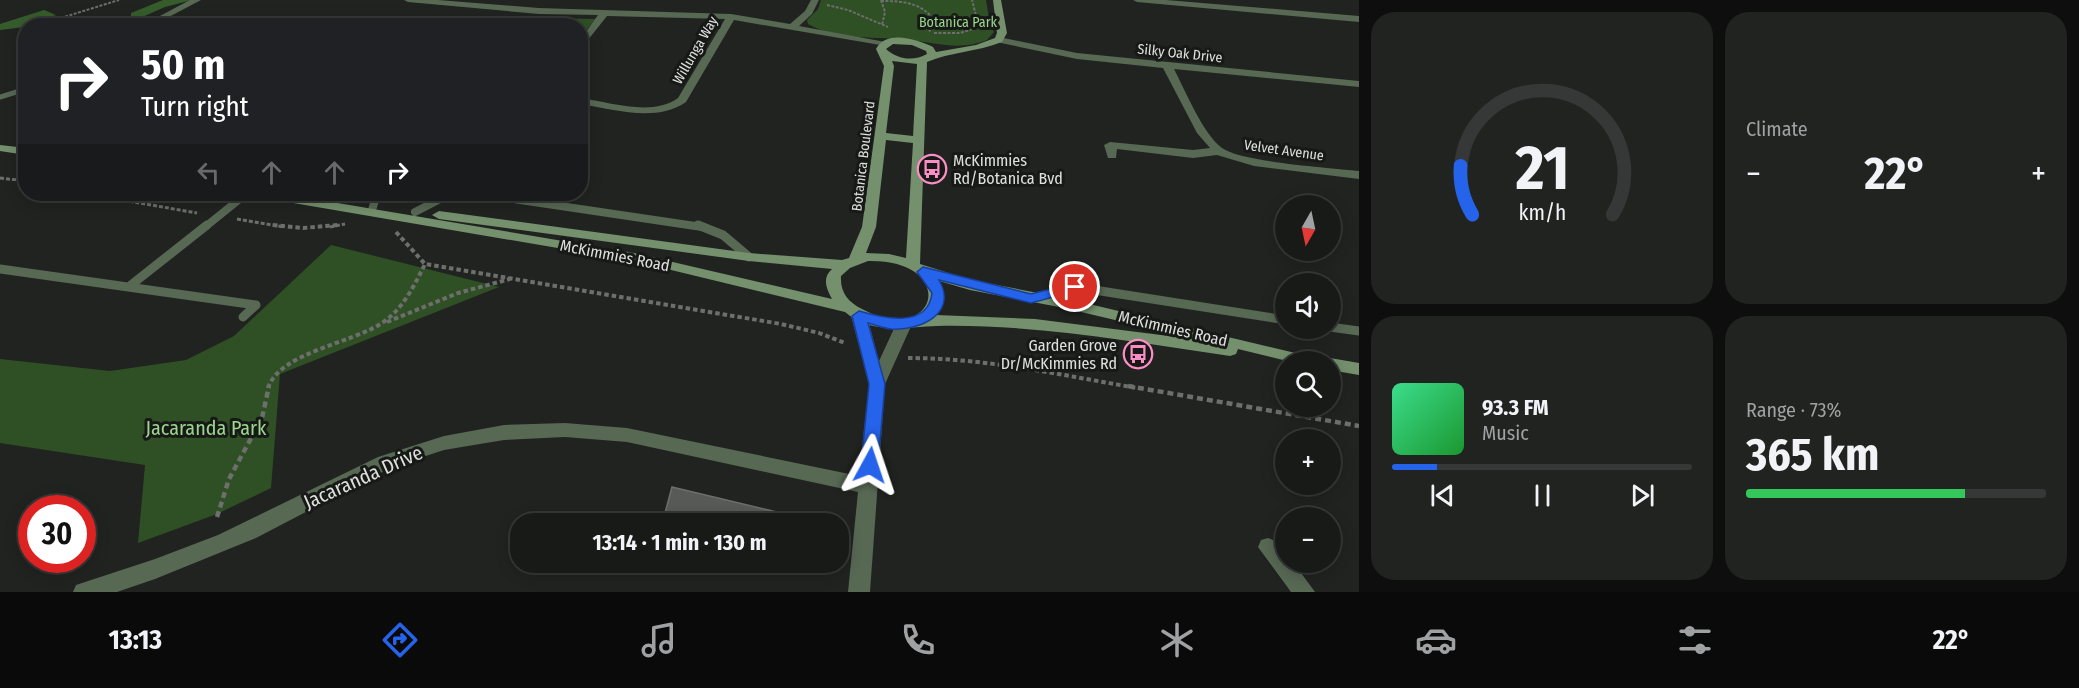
<!DOCTYPE html>
<meta charset="utf-8">
<style>
:root{--surface:#181a18;--page:#212321;--text:#f1f3f6;--muted:#9fa1a2;--line:#363837;--accent:#2563eb}
body{margin:0;font-family:"Fira Sans Condensed",sans-serif;background:var(--page);color:var(--text);height:100vh;display:flex;flex-direction:column;font-size:22px;white-space:nowrap}
*{box-sizing:border-box;margin:0}
p{font-size:20px;color:var(--muted)}
.icon{flex:none;width:33px;height:33px;fill:none;stroke:currentColor;stroke-width:2;stroke-linecap:round;stroke-linejoin:round}
.map{position:relative;flex:1;overflow:hidden}
.sheet{display:flex;flex-direction:column;gap:12px;padding:12px;background:#0d0e0d;width:720px}
.sheet>*{flex:none}
.banner{position:absolute;left:18px;top:18px;width:570px;height:183px;border-radius:24px;box-shadow:0 3px 15px #0003,0 0 0 2px var(--line);background:#202124;color:#fff;overflow:hidden}
.needle{width:39px;rotate:189deg}
.tools{position:absolute;left:1275px;top:195px;display:grid;gap:12px}
.tools a{display:grid;place-items:center;width:66px;height:66px;border-radius:50%;background:var(--surface);box-shadow:0 3px 15px #0003,0 0 0 2px var(--line);font-size:30px}
.speed{position:absolute;left:18px;top:495px;display:flex;gap:12px;font-size:30px;font-weight:700;text-align:center}
.speed>*{display:grid;place-content:center;width:78px;height:78px;border-radius:50%;background:var(--surface);box-shadow:0 3px 15px #0003,0 0 0 2px var(--line);line-height:1}
.speed .limit{border:9px solid #d22;background:#fff;color:#111}
.pin{position:absolute;display:grid;place-items:center;width:51px;height:51px;color:#fff;margin:-26px;border:3px solid #fff;border-radius:50%;box-shadow:0 2px 6px #0007}
.me{position:absolute;width:66px;margin:-33px;rotate:5deg;stroke-linejoin:round;filter:drop-shadow(0 0 4px #0008)}
.turn{display:flex;align-items:center;gap:21px;height:126px;padding:0 24px;font-size:27px}
.turn .icon{width:78px;height:78px;stroke-width:2.5}
.turn b{display:block;font-size:42px;line-height:51px}
.lanes{display:flex;align-items:center;height:57px;padding:0 24px;background:#0003;justify-content:center;gap:30px;direction:ltr}
.lanes .off{opacity:.35}
.big{font-size:45px;font-weight:700;line-height:1.1}
.sheet .tile{flex:1;display:flex;flex-direction:column;justify-content:center;gap:9px;min-width:0;padding:0 21px;border-radius:24px;background:var(--page)}
.sheet .dial{align-items:center;gap:0}
.dial svg{height:156px;overflow:visible;fill:none;stroke:var(--line);stroke-width:7;stroke-linecap:round;text-anchor:middle}
.dial text{fill:var(--text);stroke:none}
.song{display:flex;align-items:center;gap:18px}
.cover{width:72px;height:72px;border-radius:9px;background:linear-gradient(135deg,hsl(150 70% 55%),hsl(130 70% 35%))}
.played{height:6px;border-radius:3px;background:linear-gradient(90deg,var(--accent) 15%,var(--line) 15%)}
.keys{display:flex;justify-content:space-around;direction:ltr}
.heat{display:flex;justify-content:space-between;align-items:center;font-size:33px;direction:ltr}
.charge{height:9px;border-radius:4px;background:linear-gradient(90deg,#34c759 73%,var(--line) 0)}
.sheet .tiles{flex:1;display:grid;gap:12px;grid-template-columns:repeat(2,1fr)}
.trip{position:absolute;left:510px;top:513px;width:339px;height:60px;border-radius:24px;background:var(--surface);box-shadow:0 3px 15px #0003,0 0 0 2px var(--line);font-weight:700;line-height:60px;text-align:center}
.tab-bar{display:flex;height:96px;justify-content:space-around;align-items:center;background:#0a0a0a;color:var(--muted)}
.tab-bar .icon{width:42px;height:42px}
.tab-bar .selected{color:var(--accent)}
.tab-bar b{font-size:27px;color:var(--text)}
main{display:flex;flex:1;min-height:0}
.map>svg:first-child{display:block}
</style>
<main>
<div class="map">
<svg width="1359" height="592" viewBox="0 0 1359 592">
<rect width="100%" height="100%" fill="#202320"/>
<g fill="#2e5024">
<path d="M821,0H986L990,25L994,32L987,40C960,51 937,43 909,40C877,36 838,41 808,24L807,20L818,9Z"/>
<path d="M552,18L595,19L581,37L580,26H545Z"/>
<path d="M331,245L499,287L280,374L271,488L217,514L138,543L145,465L0,443V359L110,371L186,360L234,336Z"/>
</g>
<g fill="#365c2c">
<path d="M163,0H192L165,7L124,25L115,26L131,18V13Z"/>
<path d="M44,10L56,15L24,27L0,30V24Z"/>
</g>
<g fill="none" stroke-linecap="round" stroke-linejoin="round">
<g stroke="#6c6f6c" stroke-width="2" stroke-dasharray="3 1.5" stroke-linecap="butt">
<path d="M881,0L885,12L882,25"/>
<path d="M881,1C900,1 921,2 933,19L929,33"/>
<path d="M827,5L848,10L888,27"/>
<path d="M35,26L119,0"/>
<path d="M135,26L150,20"/>
<path d="M934,33H960L979,27L972,0"/>
<path d="M20,38L26,30"/>
</g>
<g stroke="#6c6f6c" stroke-width="3" stroke-dasharray="4 2" stroke-linecap="butt">
<path d="M0,178L26,181"/>
<path d="M88,194L197,213"/>
<path d="M237,219L284,227"/>
<path d="M330,227L345,224"/>
</g>
<g stroke="#6c6f6c" stroke-width="4" stroke-dasharray="4.5 3" stroke-linecap="butt">
<path d="M273,225L303,228L338,225"/>
<path d="M396,232L425,264L781,324L819,333L845,343"/>
<path d="M387,322L458,293L510,279"/>
<path d="M908,358C985,358 1061,375 1137,388"/>
<path d="M268,388C279,353 352,343 382,323C403,309 414,286 425,264"/>
</g>
<g stroke="#6c6f6c" stroke-width="4.5" stroke-dasharray="6 4" stroke-linecap="butt">
<path d="M1128,386L1359,426"/>
<path d="M217,517L229,479L262,418L269,386"/>
</g>
<g stroke="#576853" stroke-width="5">
<path d="M190,26L195,23"/>
<path d="M0,97L26,89"/>
</g>
<g stroke="#576853" stroke-width="8">
<path d="M479,194L702,227"/>
<path d="M372,210L377,194"/>
<path d="M415,212L444,197L460,194"/>
<path d="M205,227L246,194"/>
</g>
<g stroke="#576853" stroke-width="9">
<path d="M698,225L723,235L749,257"/>
<path d="M0,269L256,305L243,317"/>
<path d="M131,285L207,225"/>
<path d="M1036,297L1075,287L1286,320"/>
<path d="M1330,327L1359,331"/>
</g>
<g fill="#576853" fill-rule="evenodd">
<path d="M190,0H201L165,19L158,17Z"/>
<path d="M404,0H438L539,8L731,14L790,24L805,11L811,0H819L812,14L799,26L891,43L886,46L734,20L686,102C656,123 613,109 580,104V98C610,102 652,117 678,98L725,19L607,16L580,50V40L598,15L539,14L408,2Z"/>
<path d="M1133,0H1166L1359,16V22L1137,2Z"/>
<path d="M999,37L1077,53L1359,81V87L1174,69C1185,90 1203,134 1222,148C1241,162 1331,168 1359,171V179L1254,166L1217,155L1193,158L1117,149L1116,158H1108L1104,145L1110,142L1193,150L1210,148L1197,133L1163,68L1077,59L996,42L994,40Z"/>
<path d="M859,311L867,316L879,361L898,320L904,319L912,324L885,384L870,592H848L858,492L627,442L565,437L504,440L444,450L392,467L256,538L155,579L117,592H73L76,585L155,559L218,535L378,457L444,436L504,425L565,423L627,428L859,476L869,384L851,316Z"/>
<path d="M1268,538C1280,542 1286,550 1286,562H1293L1315,592H1291L1258,547L1261,540Z"/>
</g>
<g fill="#74906d" fill-rule="evenodd">
<path d="M993,0H1001L1007,33L1002,42C977,52 950,52 927,62L920,264L971,280L1064,298L1325,360L1330,358L1359,363V375L1330,370V362H1291L1238,349L1236,354L1230,356C1133,342 1036,324 937,326C905,327 872,335 845,312L634,261L264,198L258,194H284L634,253L832,299C826,288 822,278 832,269L749,261L439,219L432,215L439,211L749,253L842,260L849,258L862,227L884,66L876,49C887,29 918,40 933,47L936,52L976,45L995,38L997,33ZM893,44L912,45L926,51L927,54C913,62 897,59 886,49ZM892,61L917,64L913,136L886,133L894,66ZM886,140L913,143L906,258L889,254L866,253L876,227ZM868,261C960,259 938,349 862,309C848,302 840,292 841,276L850,268ZM939,281L970,290L1064,308L1200,340L1035,319L936,315C945,304 947,293 939,281Z"/>
<path d="M0,145L26,148V155L0,151Z"/>
</g>
</g>
<g fill="#464946">
<path d="M672,487L775,524H662Z"/>
<path d="M736,562H774L772,573L736,564Z"/>
</g>
<path fill="#575a57" stroke="#6c6f6c" stroke-width="1.5" d="M672,487L777,512L775,524H725L704,519L703,524H662Z"/>
<path fill="#2563eb" stroke="#184099" stroke-width="1.5" d="M923,267L1031,294L1075,283L1081,287L1080,290L1031,303L939,280C958,313 921,331 891,329C883,328 876,325 868,323L885,384L878,465L876,470H864L861,465L869,384L852,316L859,311C883,318 928,329 932,293L917,272Z"/>
<defs>
<g id="bus-ring" transform="scale(1.5)"><circle r="9.5" fill="#171917" stroke="#fb8fc5" stroke-width="1.5"/><path d="M-5-6H5V4H4V6H2V4H-2V6H-4V4H-5ZM-3.5-4V0h7V-4ZM-3.5 1.2v1.5H-2V1.2ZM2 1.2v1.5H3.5V1.2Z" fill="#fb8fc5"/></g>
</defs>
<g fill-rule="evenodd">
<use href="#bus-ring" x="932" y="169"/>
<use href="#bus-ring" x="1138" y="354"/>
</g>
<g text-anchor="middle" stroke-width="6" stroke-linejoin="round" paint-order="stroke">
<g font-size="14" fill="#9bd68c" stroke="#171917">
<text x="958" y="27">Botanica Park</text>
</g>
<g font-size="14" fill="#dee0de" stroke="#171917">
<text transform="translate(695 50) rotate(-60)" y="5">Willunga Way</text>
<text transform="translate(1180 53) rotate(6)" y="5">Silky Oak Drive</text>
<text transform="translate(1284 150) rotate(8)" y="5">Velvet Avenue</text>
<text transform="translate(863 156) rotate(-83)" y="5">Botanica Boulevard</text>
</g>
<g font-size="16" fill="#dee0de" stroke="#171917" text-anchor="start">
<text x="953" y="166">McKimmies<tspan x="953" dy="18">Rd/Botanica Bvd</tspan></text>
<text x="1117" y="351" text-anchor="end">Garden Grove<tspan x="1117" dy="18">Dr/McKimmies Rd</tspan></text>
</g>
<g font-size="16" fill="#dee0de" stroke="#171917">
<text transform="translate(615 255) rotate(11)" y="6">McKimmies Road</text>
<text transform="translate(1173 328) rotate(13)" y="6">McKimmies Road</text>
</g>
<g font-size="20" fill="#9bd68c" stroke="#171917">
<text x="206" y="435">Jacaranda Park</text>
</g>
<g font-size="20" fill="#dee0de" stroke="#171917">
<text transform="translate(363 477) rotate(-24)" y="7">Jacaranda Drive</text>
</g>
</g>
</svg>
<div class="tools">
<a><svg class="needle" viewBox="-14 -14 28 28"><path d="M0-13l5 13h-10z" fill="#e53935"/><path d="M0 13l5-13h-10z" fill="#9fa1a2"/></svg></a>
<a><svg class="icon" aria-label="sound" viewBox="0 0 24 24"><path d="M4 9h4l5-4v14l-5-4H4zM17 9q2 3 0 6"/></svg></a>
<a><svg class="icon" aria-label="search" viewBox="0 0 24 24"><circle cx="10" cy="10" r="6"/><path d="M15 15l6 6"/></svg></a>
<a>+</a>
<a>−</a>
</div>
<div class="speed"><div class="limit">30</div></div>
<div class="pin" style="left:1075px;top:287px;background:#d93025"><svg class="icon" aria-label="arrive" viewBox="0 0 24 24"><path d="M6 21V4h12l-3 4 3 4H6"/></svg></div>
<svg class="me" style="left:870px;top:465px" viewBox="-20 -20 40 40"><path d="M0-17L14 15 0 8-14 15z" fill="#2563eb" stroke="#fff" stroke-width="4"/></svg>
<div class="trip">13:14 · 1 min · 130 m</div>
<div class="banner">
<div class="turn"><svg class="icon" aria-label="right" viewBox="0 0 24 24"><path d="M7 20v-9h11M14 6l5 5-5 5"/></svg><div><b>50 m</b>Turn right</div></div>
<div class="lanes"><svg class="icon off" aria-label="left" viewBox="0 0 24 24"><path d="M17 20v-9H6M10 6l-5 5 5 5"/></svg><svg class="icon off" aria-label="ahead" viewBox="0 0 24 24"><path d="M12 20V5M6 11l6-6 6 6"/></svg><svg class="icon off" aria-label="ahead" viewBox="0 0 24 24"><path d="M12 20V5M6 11l6-6 6 6"/></svg><svg class="icon" aria-label="right" viewBox="0 0 24 24"><path d="M7 20v-9h11M14 6l5 5-5 5"/></svg></div>
</div>
</div>
<section class="sheet">
<div class="tiles">
<div class="tile dial"><svg viewBox="0 0 100 80">
<path d="M14 69A42 42 0 1 1 86 69"/>
<path d="M14 69A42 42 0 0 1 8 44" stroke="#2563eb"/>
<text x="50" y="56" font-size="32" font-weight="700">21</text>
<text x="50" y="72" font-size="11">km/h</text>
</svg></div>
<div class="tile"><p>Climate</p>
<div class="heat"><a>−</a><b class="big">22°</b><a>+</a></div>
</div>
<div class="tile">
<div class="song"><i class="cover"></i><div><b>93.3 FM</b><p>Music</p></div></div>
<div class="played"></div>
<div class="keys"><svg class="icon" aria-label="previous" viewBox="0 0 24 24"><path d="M18 5L8 12l10 7zM5 5v14"/></svg><svg class="icon" aria-label="pause" viewBox="0 0 24 24"><path d="M8 5v14M16 5v14"/></svg><svg class="icon" aria-label="next" viewBox="0 0 24 24"><path d="M6 5l10 7-10 7zM19 5v14"/></svg></div>
</div>
<div class="tile"><p>Range · 73%</p><b class="big">365 km</b><div class="charge"></div></div>
</div>
</section>
</main>
<nav class="tab-bar">
<b>13:13</b>
<svg class="icon selected" aria-label="directions" viewBox="0 0 24 24"><path d="M12 3l9 9-9 9-9-9zM9 14v-3h6M13 9l2 2-2 2"/></svg>
<svg class="icon" aria-label="music" viewBox="0 0 24 24"><path d="M9 18V5l10-2v13"/><circle cx="6" cy="18" r="3"/><circle cx="16" cy="16" r="3"/></svg>
<svg class="icon" aria-label="phone" viewBox="0 0 24 24"><path d="M5 4h4l2 5-3 2q2 4 5 5l2-3 5 2v4C11 20 4 13 5 4z"/></svg>
<svg class="icon" aria-label="climate" viewBox="0 0 24 24"><path d="M12 3v18M4 7l16 10M4 17L20 7"/></svg>
<svg class="icon" aria-label="car" viewBox="0 0 24 24"><path d="M5 17H2v-5l4-1 3-4h7l3 4 3 1v5h-3M9 17h6M6 11h13"/><circle cx="7" cy="17" r="2"/><circle cx="17" cy="17" r="2"/></svg>
<svg class="icon" aria-label="filters" viewBox="0 0 24 24"><path d="M4 7h16M4 17h16"/><circle cx="9" cy="7" r="2"/><circle cx="15" cy="17" r="2"/></svg>
<b>22°</b>
</nav>
